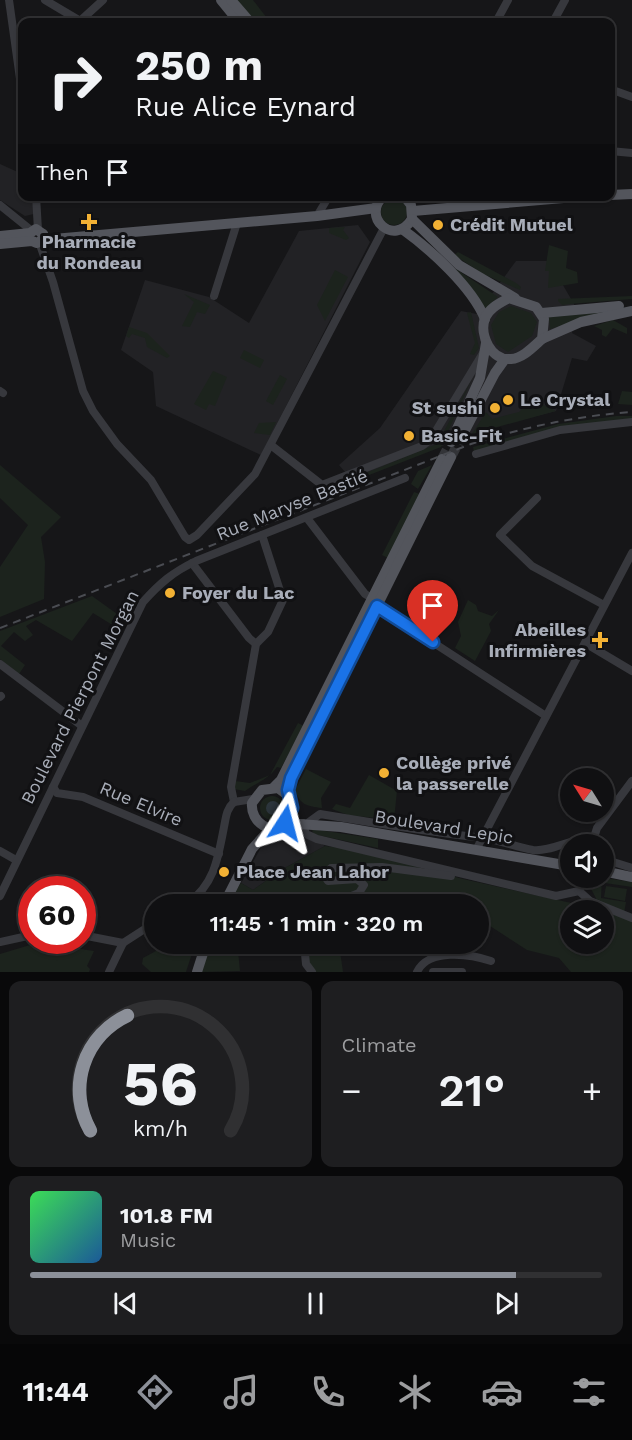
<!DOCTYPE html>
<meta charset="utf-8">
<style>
:root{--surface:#101012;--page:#1e1e20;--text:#f1f3f6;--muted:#9c9d9f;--line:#303032;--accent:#8c9099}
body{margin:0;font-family:"Work Sans",sans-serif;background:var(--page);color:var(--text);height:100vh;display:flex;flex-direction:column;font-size:22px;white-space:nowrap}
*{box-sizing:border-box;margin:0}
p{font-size:20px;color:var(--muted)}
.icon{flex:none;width:33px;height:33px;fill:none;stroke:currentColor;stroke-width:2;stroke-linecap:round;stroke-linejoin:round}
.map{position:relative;height:972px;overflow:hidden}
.side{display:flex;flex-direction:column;gap:9px;padding:9px;background:#09090a;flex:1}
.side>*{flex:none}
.hud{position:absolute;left:18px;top:18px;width:597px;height:183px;border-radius:12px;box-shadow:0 2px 4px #0004,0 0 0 2px var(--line);background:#101012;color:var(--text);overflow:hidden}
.needle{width:39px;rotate:307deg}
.tools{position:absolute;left:560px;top:768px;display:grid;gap:12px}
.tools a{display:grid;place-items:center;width:54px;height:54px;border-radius:50%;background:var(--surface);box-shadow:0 2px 4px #0004,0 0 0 2px var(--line);font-size:30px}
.speed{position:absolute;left:18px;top:876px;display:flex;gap:12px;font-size:30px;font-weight:700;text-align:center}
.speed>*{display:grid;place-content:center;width:78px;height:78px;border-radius:50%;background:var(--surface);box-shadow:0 2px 4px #0004,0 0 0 2px var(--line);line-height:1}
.speed .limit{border:9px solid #d22;background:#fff;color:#111}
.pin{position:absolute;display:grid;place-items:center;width:51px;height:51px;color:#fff;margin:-62px -26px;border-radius:50% 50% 50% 0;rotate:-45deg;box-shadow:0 0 6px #0007}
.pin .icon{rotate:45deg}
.me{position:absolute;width:66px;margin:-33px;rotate:9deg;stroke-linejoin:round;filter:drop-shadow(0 0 4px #0008)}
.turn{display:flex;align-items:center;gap:21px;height:126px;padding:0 18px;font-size:27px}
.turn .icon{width:78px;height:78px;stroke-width:2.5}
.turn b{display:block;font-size:42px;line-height:51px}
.then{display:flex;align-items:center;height:57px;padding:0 18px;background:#0003;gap:12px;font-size:22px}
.big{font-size:45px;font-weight:600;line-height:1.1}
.side .widget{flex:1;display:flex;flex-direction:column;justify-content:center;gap:9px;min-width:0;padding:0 21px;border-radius:12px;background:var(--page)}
.side .dial{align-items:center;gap:0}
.dial svg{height:156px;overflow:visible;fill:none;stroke:var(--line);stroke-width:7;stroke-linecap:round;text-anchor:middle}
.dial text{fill:var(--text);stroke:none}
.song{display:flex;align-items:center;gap:18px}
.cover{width:72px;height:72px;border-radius:9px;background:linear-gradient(135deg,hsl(130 70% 55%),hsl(210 70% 35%))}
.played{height:6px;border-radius:3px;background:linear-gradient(90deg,var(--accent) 85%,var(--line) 85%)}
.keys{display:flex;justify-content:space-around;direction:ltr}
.heat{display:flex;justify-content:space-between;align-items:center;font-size:33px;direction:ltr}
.side .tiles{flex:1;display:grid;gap:9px;grid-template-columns:1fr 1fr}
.widget:last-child{grid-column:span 2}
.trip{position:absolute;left:144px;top:894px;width:345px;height:60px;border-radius:30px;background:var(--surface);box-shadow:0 2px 4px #0004,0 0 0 2px var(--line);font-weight:600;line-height:60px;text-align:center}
.dock{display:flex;height:96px;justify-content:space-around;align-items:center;background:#060607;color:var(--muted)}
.dock .icon{width:42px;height:42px}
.dock .on{color:var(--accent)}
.dock b{font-size:27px;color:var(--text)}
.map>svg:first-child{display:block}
</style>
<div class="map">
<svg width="632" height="972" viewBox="0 0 632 972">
<rect width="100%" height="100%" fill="#161618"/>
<g fill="#222225">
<path d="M0,164L22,174V196L32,197L34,214L25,216L0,200Z"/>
<path d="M358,225L370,242L261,455L156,406L153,372L121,350L145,280L209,297L249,323L299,231Z"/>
<path d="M516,261H549L578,311L572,333L596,346L587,361L572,358L556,411L489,428L352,480L339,465L380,428L461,311L477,314Z"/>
<path d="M294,826L325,846L283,869L253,890L241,883L267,837Z"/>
</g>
<g fill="#1c231d">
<path d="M236,0H253L270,22H254Z"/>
<circle cx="394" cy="212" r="13"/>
<path d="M345,227L343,230L349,238L346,240L329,233V228Z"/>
<path d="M549,245L568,251L566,268L577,272L578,283L548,288L549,271H545Z"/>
<path d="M458,252L516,283L521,287L520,290L483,274L454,255Z"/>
<path d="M453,267L498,297L485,309Z"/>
<path d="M335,270L348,277L325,321L317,305Z"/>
<path d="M184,294L210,305L205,314L197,312L190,327L182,326L194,302Z"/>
<path d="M632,296V299L570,304L562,305L558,301V299Z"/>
<path d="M511,306L531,313L537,322L532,336L508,352L496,344L491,325L499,312Z"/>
<path d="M471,312L479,348L474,355L470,354L475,343L467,313Z"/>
<path d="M604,312V313L550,329L549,317Z"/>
<path d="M613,320L627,328V334L613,328L606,337L602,335V330L594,326Z"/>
<path d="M129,327L147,333L170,356L167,358L147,347L145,338L132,334L129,338L126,336Z"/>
<path d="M244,350L264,360L260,368L240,358Z"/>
<path d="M213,371L227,377L215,406L209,404L206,410L194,404Z"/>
<path d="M280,375L287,379L273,405L266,401Z"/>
<path d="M472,379L441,447L323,493L322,491L437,444Z"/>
<path d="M622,391L632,392V405L618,404Z"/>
<path d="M537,402L556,411L472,434L486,412L492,419L519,412L526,405Z"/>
<path d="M616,416H632V420H616L474,452L473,447L558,424Z"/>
<path d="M276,422L270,435L254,433L259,423Z"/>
<path d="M0,465L61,517L41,537L45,562L44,599L0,617V567L28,525L0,498Z"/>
<path d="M432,465L418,489L411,484L418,471Z"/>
<path d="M414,492L420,494L388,558L382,555Z"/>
<path d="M92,596L124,619L119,629L93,613L72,641L36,620L26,626L33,635L25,641L14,632L1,646L25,665L19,674L0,659V631Z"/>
<path d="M468,600L476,605L478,611L492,616L499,610L489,624L491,631L475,661L455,648L461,636L458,622Z"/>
<path d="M298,723L304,726L281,768L277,767C269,779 256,783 245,791L234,789L235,781L250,783L270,775Z"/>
<path d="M306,769L331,782L321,798L322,808C307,806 300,805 295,790Z"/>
<path d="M369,775L397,791L394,820L348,815L332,809L336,804L350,808Z"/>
<circle cx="272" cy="808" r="12"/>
<path d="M312,829L378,839V848L313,834Z"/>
<path d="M325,846L357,850L463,879L603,910H570V944H603V911L632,919V972H571L559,958L527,950L487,924L479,925L478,904H227L241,883L253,890L283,869Z"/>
<path d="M594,878H602L601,898L626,902L624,913L598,902L590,887Z"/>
<path d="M605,878L632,882V887L605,883Z"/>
<path d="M606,886L627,889L625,901L604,897Z"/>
<path d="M169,944H195L186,972H151L142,964L143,958Z"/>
<path d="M210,944H245L238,951L240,971L202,972Z"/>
<path d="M301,944H339L343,972H313Z"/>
<path d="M30,945H54L94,951L87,966L90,969L89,972H0V954Z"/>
</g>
<circle fill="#2c353c" cx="273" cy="808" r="7"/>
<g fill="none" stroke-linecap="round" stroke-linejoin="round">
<g stroke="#333438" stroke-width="10" stroke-dasharray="10 5" stroke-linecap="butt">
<path d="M451,457L461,438"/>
<path d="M442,459L451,442"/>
</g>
<g stroke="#37383d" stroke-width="8">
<path d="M9,0L22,93"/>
<path d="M45,0L82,22"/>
<path d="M80,21L103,0"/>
<path d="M496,22L508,0"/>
<path d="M553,22L565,0"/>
<path d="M610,89L632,97"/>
<path d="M610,151L632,153"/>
<path d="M36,196L38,230"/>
<path d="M0,205L32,231"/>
<path d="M317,216L329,196"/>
<path d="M39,242L53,282L83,391L93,411L117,444L151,480L185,537L189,540L197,535L255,474L384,228"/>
<path d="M214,296L237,223"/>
<path d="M0,391L3,393"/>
<path d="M272,446L322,485L422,446L431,439L483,353"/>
<path d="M476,454L560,430L632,422"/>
<path d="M537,498L500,535L532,566L604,605"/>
<path d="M307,518L365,594L372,598"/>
<path d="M192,563L249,638L256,644"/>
<path d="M377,606L546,716"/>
<path d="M585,643L632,671"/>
<path d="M0,664L82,726"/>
<path d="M0,697L1,696"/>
<path d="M53,787L57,793L83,797L219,854"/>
<path d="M234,802L231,787L256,644L268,632L283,600L262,535"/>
<path d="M234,802L253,799"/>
<path d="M309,822L320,814C374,823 429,832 483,838C500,840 516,847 533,850C554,853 588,828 601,844"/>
<path d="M303,823L306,834L317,839L556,896L579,891L584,878"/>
<path d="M592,844L597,828L632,781"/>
<path d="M476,850L632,553"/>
<path d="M603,850L610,861L632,868"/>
<path d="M0,851L16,860"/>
<path d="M579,891L590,901L632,918"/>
<path d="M0,896L143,602C160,583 173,572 196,561L405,478"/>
<path d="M187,904C214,885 218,859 224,827C226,818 226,809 234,802"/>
<path d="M332,904L359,893L364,885L357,879L328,881L324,875L331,868L382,867L451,876"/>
<path d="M82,935L123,943"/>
<path d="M0,942L32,935"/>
<path d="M109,972L123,943L154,923"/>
<path d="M312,972L306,964L305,954L314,944"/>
<path d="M417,972C428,948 470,954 491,961"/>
<path d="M433,972H462"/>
</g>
<g stroke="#53555c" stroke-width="10">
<path d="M221,0L239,22"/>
<path d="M231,0L250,22"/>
<path d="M610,195L632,194"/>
<path d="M384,196C360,216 394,248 412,219L411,205L404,196"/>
<path d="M413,211L587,196"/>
<path d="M412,219L459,265L515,298"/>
<path d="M402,229C430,249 472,287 485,319"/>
<path d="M0,236L30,233L36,229L43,234"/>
<path d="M42,240L317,216L376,208"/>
<path d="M0,244L32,241L37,243L42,240L43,234"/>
<path d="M509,298L536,307L544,319L542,339C533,347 523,358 511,359C491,361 479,335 485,318C489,308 500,303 509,298Z"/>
<path d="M542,313L619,306"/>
<path d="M542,339L581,322L632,311"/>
<path d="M461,438L495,373L505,359"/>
<path d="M451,442L480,378L486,343"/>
<path d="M274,787L281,780L442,459"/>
<path d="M290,797L278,788L262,790L252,803C250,822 272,838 287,821C298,808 286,793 291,779L451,457"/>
<path d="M285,823L341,827L570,866"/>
<path d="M603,871L632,877"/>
<path d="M224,904L252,849L271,828"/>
<path d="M197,972L206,944"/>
</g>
<path stroke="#4a4c52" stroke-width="2" stroke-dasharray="8 6" stroke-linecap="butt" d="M0,628L471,444C525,427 576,416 632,412"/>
</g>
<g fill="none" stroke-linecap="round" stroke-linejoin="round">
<g stroke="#114b97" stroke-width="15">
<path id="route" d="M285,823L292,808L288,790L291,778L377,606L433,642"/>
</g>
<use href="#route" stroke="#1a73e8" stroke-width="10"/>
</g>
<g fill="#f2b134" stroke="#111113" stroke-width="2">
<path d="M86 213h6v6h6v6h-6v6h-6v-6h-6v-6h6z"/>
<circle cx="438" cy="225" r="6"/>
<circle cx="508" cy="400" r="6"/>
<circle cx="495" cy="408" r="6"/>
<circle cx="409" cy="436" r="6"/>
<circle cx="170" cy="593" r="6"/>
<path d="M597 631h6v6h6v6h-6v6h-6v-6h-6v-6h6z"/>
<circle cx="384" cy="773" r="6"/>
<circle cx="224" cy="872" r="6"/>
</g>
<g text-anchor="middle" stroke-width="6" stroke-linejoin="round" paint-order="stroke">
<g font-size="18" font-weight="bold" fill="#a8adb8" stroke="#111113" text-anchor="start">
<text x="450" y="231">Crédit Mutuel</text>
<text x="89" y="248" text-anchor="middle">Pharmacie<tspan x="89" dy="21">du Rondeau</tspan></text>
<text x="520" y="406">Le Crystal</text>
<text x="483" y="414" text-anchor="end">St sushi</text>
<text x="421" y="442">Basic-Fit</text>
<text x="182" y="599">Foyer du Lac</text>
<text x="586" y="636" text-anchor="end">Abeilles<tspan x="586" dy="21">Infirmières</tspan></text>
<text x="396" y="769">Collège privé<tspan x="396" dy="21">la passerelle</tspan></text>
<text x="236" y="878">Place Jean Lahor</text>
</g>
<g font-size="18" fill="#a8adb8" stroke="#111113">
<text transform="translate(292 505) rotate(-22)" y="6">Rue Maryse Bastié</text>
<text transform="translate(80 697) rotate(-63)" y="6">Boulevard Pierpont Morgan</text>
<text transform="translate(141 804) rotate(23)" y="6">Rue Elvire</text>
<text transform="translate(444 827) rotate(9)" y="6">Boulevard Lepic</text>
</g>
</g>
</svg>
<div class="tools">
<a><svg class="needle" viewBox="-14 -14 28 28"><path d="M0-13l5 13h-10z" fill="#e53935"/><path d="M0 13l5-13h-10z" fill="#9c9d9f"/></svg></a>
<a><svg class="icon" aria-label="sound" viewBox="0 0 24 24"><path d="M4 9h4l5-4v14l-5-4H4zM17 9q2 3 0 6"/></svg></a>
<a><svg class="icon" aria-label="layers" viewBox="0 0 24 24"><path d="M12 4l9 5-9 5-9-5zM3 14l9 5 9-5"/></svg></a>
</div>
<div class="speed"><div class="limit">60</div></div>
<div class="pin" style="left:433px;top:642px;background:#d93025"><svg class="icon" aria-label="arrive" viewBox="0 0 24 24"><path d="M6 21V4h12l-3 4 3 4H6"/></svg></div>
<svg class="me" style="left:285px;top:823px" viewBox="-20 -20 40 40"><path d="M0-17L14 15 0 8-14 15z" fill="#1a73e8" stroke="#fff" stroke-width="4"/></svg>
<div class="trip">11:45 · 1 min · 320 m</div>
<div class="hud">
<div class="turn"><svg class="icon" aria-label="right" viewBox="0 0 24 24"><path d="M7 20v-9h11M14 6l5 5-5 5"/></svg><div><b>250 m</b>Rue Alice Eynard</div></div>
<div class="then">Then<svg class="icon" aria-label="arrive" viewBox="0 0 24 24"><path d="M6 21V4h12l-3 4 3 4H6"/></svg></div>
</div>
</div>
<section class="side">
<div class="tiles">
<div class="widget dial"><svg viewBox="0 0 100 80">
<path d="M14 69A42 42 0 1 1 86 69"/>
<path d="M14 69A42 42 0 0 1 33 10" stroke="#8c9099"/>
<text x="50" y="56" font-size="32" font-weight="700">56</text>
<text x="50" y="72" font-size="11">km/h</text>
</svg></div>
<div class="widget"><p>Climate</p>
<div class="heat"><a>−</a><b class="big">21°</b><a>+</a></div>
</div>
<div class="widget">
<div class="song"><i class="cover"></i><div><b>101.8 FM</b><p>Music</p></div></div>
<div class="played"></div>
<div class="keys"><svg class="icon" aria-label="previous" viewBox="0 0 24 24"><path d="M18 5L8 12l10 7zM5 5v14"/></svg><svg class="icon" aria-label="pause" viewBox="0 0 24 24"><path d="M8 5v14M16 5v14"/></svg><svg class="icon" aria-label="next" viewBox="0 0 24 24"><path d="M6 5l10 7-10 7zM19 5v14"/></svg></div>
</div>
</div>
</section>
<nav class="dock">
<b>11:44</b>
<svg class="icon on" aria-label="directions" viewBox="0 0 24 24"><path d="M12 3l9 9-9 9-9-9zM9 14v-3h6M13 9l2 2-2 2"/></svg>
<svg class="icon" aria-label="music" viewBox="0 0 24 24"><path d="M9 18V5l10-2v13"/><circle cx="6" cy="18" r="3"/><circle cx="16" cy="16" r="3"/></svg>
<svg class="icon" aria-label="phone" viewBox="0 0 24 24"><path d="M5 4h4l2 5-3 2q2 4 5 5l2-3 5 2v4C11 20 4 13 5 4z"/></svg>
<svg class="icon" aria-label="climate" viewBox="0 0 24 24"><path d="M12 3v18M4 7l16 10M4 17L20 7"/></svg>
<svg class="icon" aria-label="car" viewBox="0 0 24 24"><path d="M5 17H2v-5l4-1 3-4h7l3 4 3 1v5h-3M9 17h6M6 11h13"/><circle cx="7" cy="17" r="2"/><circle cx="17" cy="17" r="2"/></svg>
<svg class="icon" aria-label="filters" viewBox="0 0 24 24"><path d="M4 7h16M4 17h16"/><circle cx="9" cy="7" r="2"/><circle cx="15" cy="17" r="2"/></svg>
</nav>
